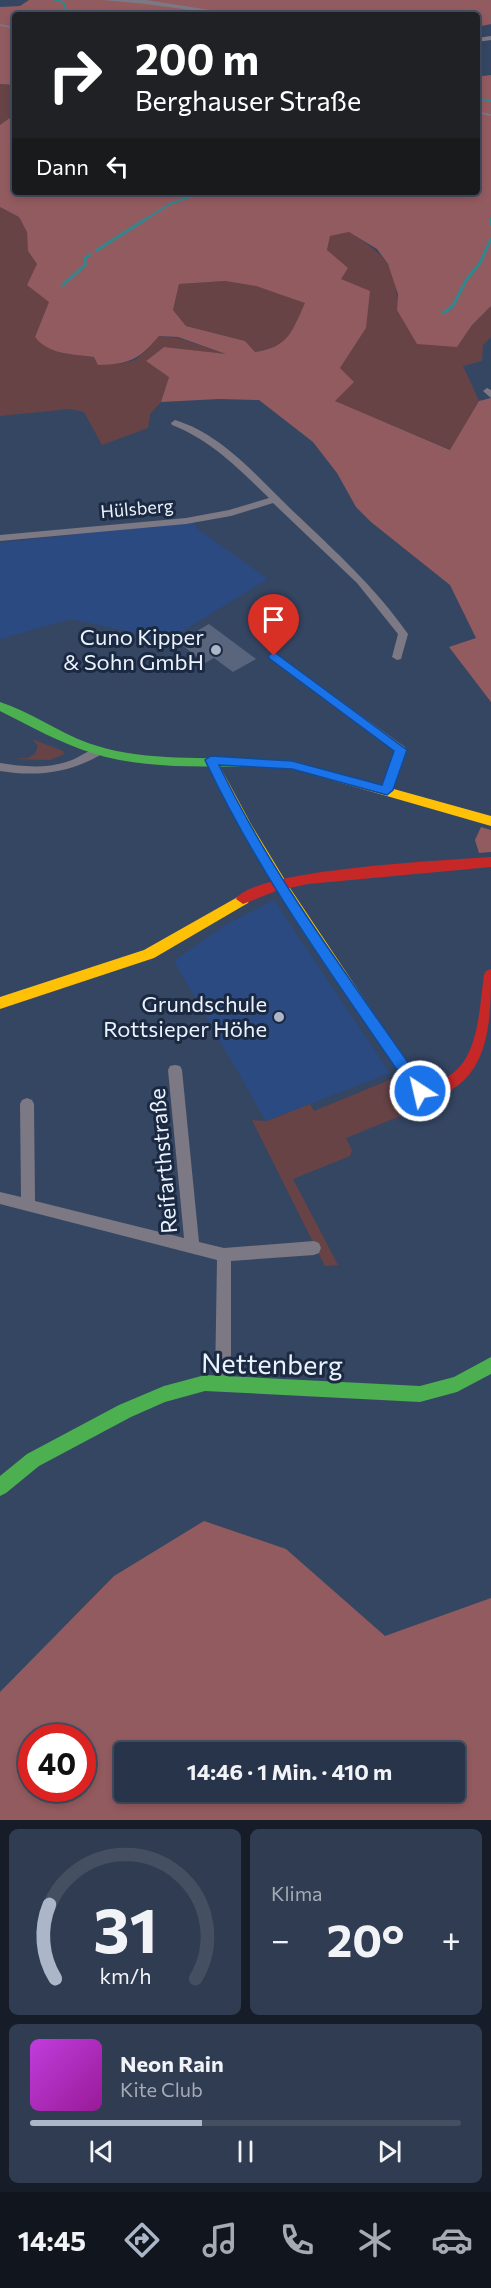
<!DOCTYPE html>
<html lang="de">
<meta charset="utf-8">
<style>
:root{--surface:#28344a;--page:#303c51;--text:#f1f3f6;--muted:#a5aab5;--line:#444f62;--accent:#abb6c8}
body{margin:0;font-family:Commissioner,sans-serif;background:var(--page);color:var(--text);height:100vh;display:flex;flex-direction:column;font-size:22px;white-space:nowrap}
*{box-sizing:border-box;margin:0}
p{font-size:20px;color:var(--muted)}
.icon{flex:none;width:33px;height:33px;fill:none;stroke:currentColor;stroke-width:2;stroke-linecap:round;stroke-linejoin:round}
.map{position:relative;height:1820px;overflow:hidden}
.sheet{display:flex;flex-direction:column;gap:9px;padding:9px;background:#161d29;flex:1}
.sheet>*{flex:none}
.top-card{position:absolute;left:12px;top:12px;width:468px;height:183px;border-radius:6px;box-shadow:0 3px 9px #0003,0 0 0 2px var(--line);background:#202124;color:#fff;overflow:hidden}
.speed{position:absolute;left:18px;top:1724px;display:flex;gap:12px;font-size:30px;font-weight:700;text-align:center}
.speed>*{display:grid;place-content:center;width:78px;height:78px;border-radius:50%;background:var(--surface);box-shadow:0 3px 9px #0003,0 0 0 2px var(--line);line-height:1}
.speed .limit{border:9px solid #d22;background:#fff;color:#111}
.pin{position:absolute;display:grid;place-items:center;width:51px;height:51px;color:#fff;margin:-62px -26px;border-radius:50% 50% 50% 0;rotate:-45deg;box-shadow:0 0 6px #0007}
.pin .icon{rotate:45deg}
.me{position:absolute;width:66px;margin:-33px;rotate:325deg;stroke-linejoin:round;filter:drop-shadow(0 0 4px #0008)}
.turn{display:flex;align-items:center;gap:21px;height:126px;padding:0 24px;font-size:27px}
.turn .icon{width:78px;height:78px;stroke-width:2.5}
.turn b{display:block;font-size:42px;line-height:51px}
.then{display:flex;align-items:center;height:57px;padding:0 24px;background:#0003;gap:12px;font-size:22px}
.big{font-size:45px;font-weight:700;line-height:1.1}
.sheet .widget{flex:1;display:flex;flex-direction:column;justify-content:center;gap:9px;min-width:0;padding:0 21px;border-radius:9px;background:var(--page)}
.sheet .dial{align-items:center;gap:0}
.dial svg{height:156px;overflow:visible;fill:none;stroke:var(--line);stroke-width:7;stroke-linecap:round;text-anchor:middle}
.dial text{fill:var(--text);stroke:none}
.song{display:flex;align-items:center;gap:18px}
.cover{width:72px;height:72px;border-radius:9px;background:linear-gradient(135deg,hsl(290 70% 55%),hsl(300 70% 35%))}
.played{height:6px;border-radius:3px;background:linear-gradient(90deg,var(--accent) 40%,var(--line) 40%)}
.keys{display:flex;justify-content:space-around;direction:ltr}
.heat{display:flex;justify-content:space-between;align-items:center;font-size:33px;direction:ltr}
.sheet .tiles{flex:1;display:grid;gap:9px;grid-template-columns:1fr 1fr}
.widget:last-child{grid-column:span 2}
.trip{position:absolute;left:114px;top:1742px;width:351px;height:60px;border-radius:6px;background:var(--surface);box-shadow:0 3px 9px #0003,0 0 0 2px var(--line);font-weight:700;line-height:60px;text-align:center}
.dock{display:flex;height:96px;justify-content:space-around;align-items:center;background:#10151e;color:var(--muted)}
.dock .icon{width:42px;height:42px}
.dock .on{color:var(--accent)}
.dock b{font-size:27px;color:var(--text)}
.map>svg:first-child{display:block}
</style>
<div class="map">
<svg width="491" height="1820" viewBox="0 0 491 1820">
<rect width="100%" height="100%" fill="#354663"/>
<g fill="#2a4a81">
<path d="M194,521L196,528L268,579L160,645L135,633L71,619L0,639V543Z"/>
<path d="M274,900L390,1073L266,1121L174,961L227,924Z"/>
</g>
<g fill="#674346">
<path d="M0,84L15,85V114L0,125Z"/>
<path d="M0,207L19,217L27,232L28,251L37,264L50,302L35,336L61,353L94,357L119,364L135,360L147,350L159,336L178,338L229,355L164,347L147,360L169,377L161,402L150,414L148,428L102,445L84,412L70,409L0,416Z"/>
<path d="M349,232C383,253 399,267 397,310L457,347L472,325L491,306V337L483,345L482,361L463,366L479,401L451,450L334,401L340,368L366,328L327,251L330,236Z"/>
<path d="M225,281L256,286L306,302C292,331 290,346 255,352L245,341L186,326L173,310L179,284Z"/>
<path d="M32,739L63,751L64,754L50,760L13,759L27,758L35,754L38,746Z"/>
<path d="M394,1078L416,1107L410,1112L346,1138L352,1150L350,1156L293,1179L338,1265L325,1266L252,1120L267,1121L310,1104L314,1111Z"/>
</g>
<g fill="#925b5f" fill-rule="evenodd">
<path d="M29,0H491V24L477,27V15H15V85L0,84V7L20,6Z"/>
<path d="M477,72L483,76L491,75V306L472,325L457,347L417,344L397,310L398,294L388,264L377,249L349,232L330,236L327,250L348,268L341,279L370,291L366,328L340,368L354,382L335,401L450,450L479,401L491,398V702L449,647L476,638L450,585L371,522L356,507L337,473L313,442L259,400L219,399L161,402L169,377L146,361L164,347L226,354L178,337L159,336C139,360 129,364 98,365L94,357C73,354 49,355 35,337L49,302L27,285L37,264L28,251L27,232L19,217L0,207V125L15,114V192H477ZM225,281L256,286L305,303C292,331 289,347 255,352L245,341L186,326L173,310L179,284Z"/>
<path d="M481,827L491,830V852L479,853L475,840Z"/>
<path d="M204,1521L286,1549L385,1636L491,1598V1820H0V1692L114,1576ZM32,1737H82V1788H32ZM124,1752H454V1791H124Z"/>
</g>
<g fill="none" stroke-linecap="round" stroke-linejoin="round">
<g stroke="#2f8890" stroke-width="2">
<path d="M55,0L63,2L67,12L74,15"/>
<path d="M477,98L491,101"/>
<path d="M491,218V221"/>
<path d="M143,221L170,204L203,192"/>
</g>
<g stroke="#2f8890" stroke-width="3">
<path d="M491,219V224"/>
<path d="M97,250L146,219"/>
<path d="M63,285L85,265V258L90,255"/>
<path d="M443,313L452,307L467,279L480,263L491,239"/>
</g>
</g>
<path fill="#58657c" d="M209,624L256,659L233,672L214,658L205,663L178,642Z"/>
<g fill="none" stroke-linecap="round" stroke-linejoin="round">
<g fill="#7c7984" fill-rule="evenodd">
<path d="M102,0H146L242,15H226L146,4Z"/>
<path d="M491,36V40L477,42V38Z"/>
<path d="M487,388L491,390V398L483,391Z"/>
<path d="M175,420C224,435 259,479 295,513C335,551 376,588 408,634L401,659L397,660L392,657L398,634L357,583L273,503L231,516L186,524L0,541V535L186,518L229,510L269,498C239,469 211,440 172,425L171,423Z"/>
<path d="M274,653L405,747L406,750L391,793L387,794L381,790L395,751L270,658L269,656Z"/>
<path d="M98,747L103,751L102,754C70,773 37,777 0,771V763C24,767 49,769 72,760C81,756 89,750 98,747Z"/>
<path d="M175,1065L180,1066L182,1070L199,1242L224,1248L314,1241L319,1243L321,1248L319,1253L314,1255L231,1261V1383L228,1388L223,1390L218,1388L215,1383L217,1260L0,1204V1192L21,1197L20,1104L22,1100L27,1098L32,1100L34,1104L35,1201L184,1238L168,1070L170,1066Z"/>
</g>
<g fill="#4caf50" fill-rule="evenodd">
<path d="M0,702C29,711 58,732 88,743C138,761 194,757 247,759L253,763L247,767C195,766 142,769 92,753C60,743 30,726 0,711Z"/>
<path d="M491,1357V1374L457,1392L420,1402L205,1391L165,1402L131,1417L39,1466L6,1493L0,1496V1476L27,1454L119,1405L164,1386L205,1375L420,1386L454,1377Z"/>
</g>
<g fill="#ffc107" fill-rule="evenodd">
<path d="M211,756L215,757L251,824L288,885L370,1008L372,1012L370,1016L365,1018L360,1016C303,934 250,849 205,760Z"/>
<path d="M247,759L293,761L491,816V826L293,769L243,766L241,763Z"/>
<path d="M243,894L248,895L250,899L248,903L154,958L0,1009V997L144,950Z"/>
</g>
<g fill="#c62828" fill-rule="evenodd">
<path d="M491,857V867L308,884L276,891L243,904L236,899C255,869 450,860 491,857Z"/>
<path d="M491,969C491,1013 491,1067 451,1090C440,1095 426,1099 415,1095L360,1016L358,1012L360,1008L365,1006L370,1008L424,1084C479,1079 478,1018 484,975L486,971Z"/>
</g>
<g stroke="#787c8b" stroke-width="1.5">
<path d="M0,25L15,28"/>
<path d="M477,112L491,115"/>
</g>
</g>
<path fill="#1a73e8" stroke="#114b97" stroke-width="1.5" d="M274,652L407,750L393,790L387,795L292,769L219,765C274,880 353,982 425,1087L428,1091L425,1096L420,1097L415,1096C341,987 261,880 205,760L211,756L292,761L382,785L394,751L270,659L268,656Z"/>
<g fill="#abb6c8" stroke="#1b2941" stroke-width="2">
<circle cx="216" cy="650" r="6"/>
<circle cx="279" cy="1017" r="6"/>
</g>
<g text-anchor="middle" stroke-width="6" stroke-linejoin="round" paint-order="stroke">
<g font-size="18" fill="#eaf2ff" stroke="#1b2941">
<text transform="translate(137 509) rotate(-5)" y="6">Hülsberg</text>
</g>
<g font-size="22" fill="#eaf2ff" stroke="#1b2941" text-anchor="end">
<text x="204" y="645">Cuno Kipper<tspan x="204" dy="25">&amp; Sohn GmbH</tspan></text>
<text x="267" y="1012">Grundschule<tspan x="267" dy="25">Rottsieper Höhe</tspan></text>
</g>
<g font-size="22" fill="#eaf2ff" stroke="#1b2941">
<text transform="translate(163 1161) rotate(-95)" y="8">Reifarthstraße</text>
</g>
<g font-size="27" fill="#eaf2ff" stroke="#1b2941">
<text transform="translate(272 1365) rotate(1)" y="9">Nettenberg</text>
</g>
</g>
</svg>
<div class="speed"><div class="limit">40</div></div>
<div class="pin" style="left:274px;top:656px;background:#d93025"><svg class="icon" aria-label="arrive" viewBox="0 0 24 24"><path d="M6 21V4h12l-3 4 3 4H6"/></svg></div>
<svg class="me" style="left:420px;top:1091px" viewBox="-20 -20 40 40"><circle r="17" fill="#1a73e8" stroke="#fff" stroke-width="3"/><path d="M0-11L8 9 0 5-8 9z" fill="#fff"/></svg>
<div class="trip">14:46 · 1 Min. · 410 m</div>
<div class="top-card">
<div class="turn"><svg class="icon" aria-label="right" viewBox="0 0 24 24"><path d="M7 20v-9h11M14 6l5 5-5 5"/></svg><div><b>200 m</b>Berghauser Straße</div></div>
<div class="then">Dann<svg class="icon" aria-label="left" viewBox="0 0 24 24"><path d="M17 20v-9H6M10 6l-5 5 5 5"/></svg></div>
</div>
</div>
<section class="sheet">
<div class="tiles">
<div class="widget dial"><svg viewBox="0 0 100 80">
<path d="M14 69A42 42 0 1 1 86 69"/>
<path d="M14 69A42 42 0 0 1 11 31" stroke="#abb6c8"/>
<text x="50" y="56" font-size="32" font-weight="700">31</text>
<text x="50" y="72" font-size="11">km/h</text>
</svg></div>
<div class="widget"><p>Klima</p>
<div class="heat"><a>−</a><b class="big">20°</b><a>+</a></div>
</div>
<div class="widget">
<div class="song"><i class="cover"></i><div><b>Neon Rain</b><p>Kite Club</p></div></div>
<div class="played"></div>
<div class="keys"><svg class="icon" aria-label="previous" viewBox="0 0 24 24"><path d="M18 5L8 12l10 7zM5 5v14"/></svg><svg class="icon" aria-label="pause" viewBox="0 0 24 24"><path d="M8 5v14M16 5v14"/></svg><svg class="icon" aria-label="next" viewBox="0 0 24 24"><path d="M6 5l10 7-10 7zM19 5v14"/></svg></div>
</div>
</div>
</section>
<nav class="dock">
<b>14:45</b>
<svg class="icon on" aria-label="directions" viewBox="0 0 24 24"><path d="M12 3l9 9-9 9-9-9zM9 14v-3h6M13 9l2 2-2 2"/></svg>
<svg class="icon" aria-label="music" viewBox="0 0 24 24"><path d="M9 18V5l10-2v13"/><circle cx="6" cy="18" r="3"/><circle cx="16" cy="16" r="3"/></svg>
<svg class="icon" aria-label="phone" viewBox="0 0 24 24"><path d="M5 4h4l2 5-3 2q2 4 5 5l2-3 5 2v4C11 20 4 13 5 4z"/></svg>
<svg class="icon" aria-label="climate" viewBox="0 0 24 24"><path d="M12 3v18M4 7l16 10M4 17L20 7"/></svg>
<svg class="icon" aria-label="car" viewBox="0 0 24 24"><path d="M5 17H2v-5l4-1 3-4h7l3 4 3 1v5h-3M9 17h6M6 11h13"/><circle cx="7" cy="17" r="2"/><circle cx="17" cy="17" r="2"/></svg>
</nav>
